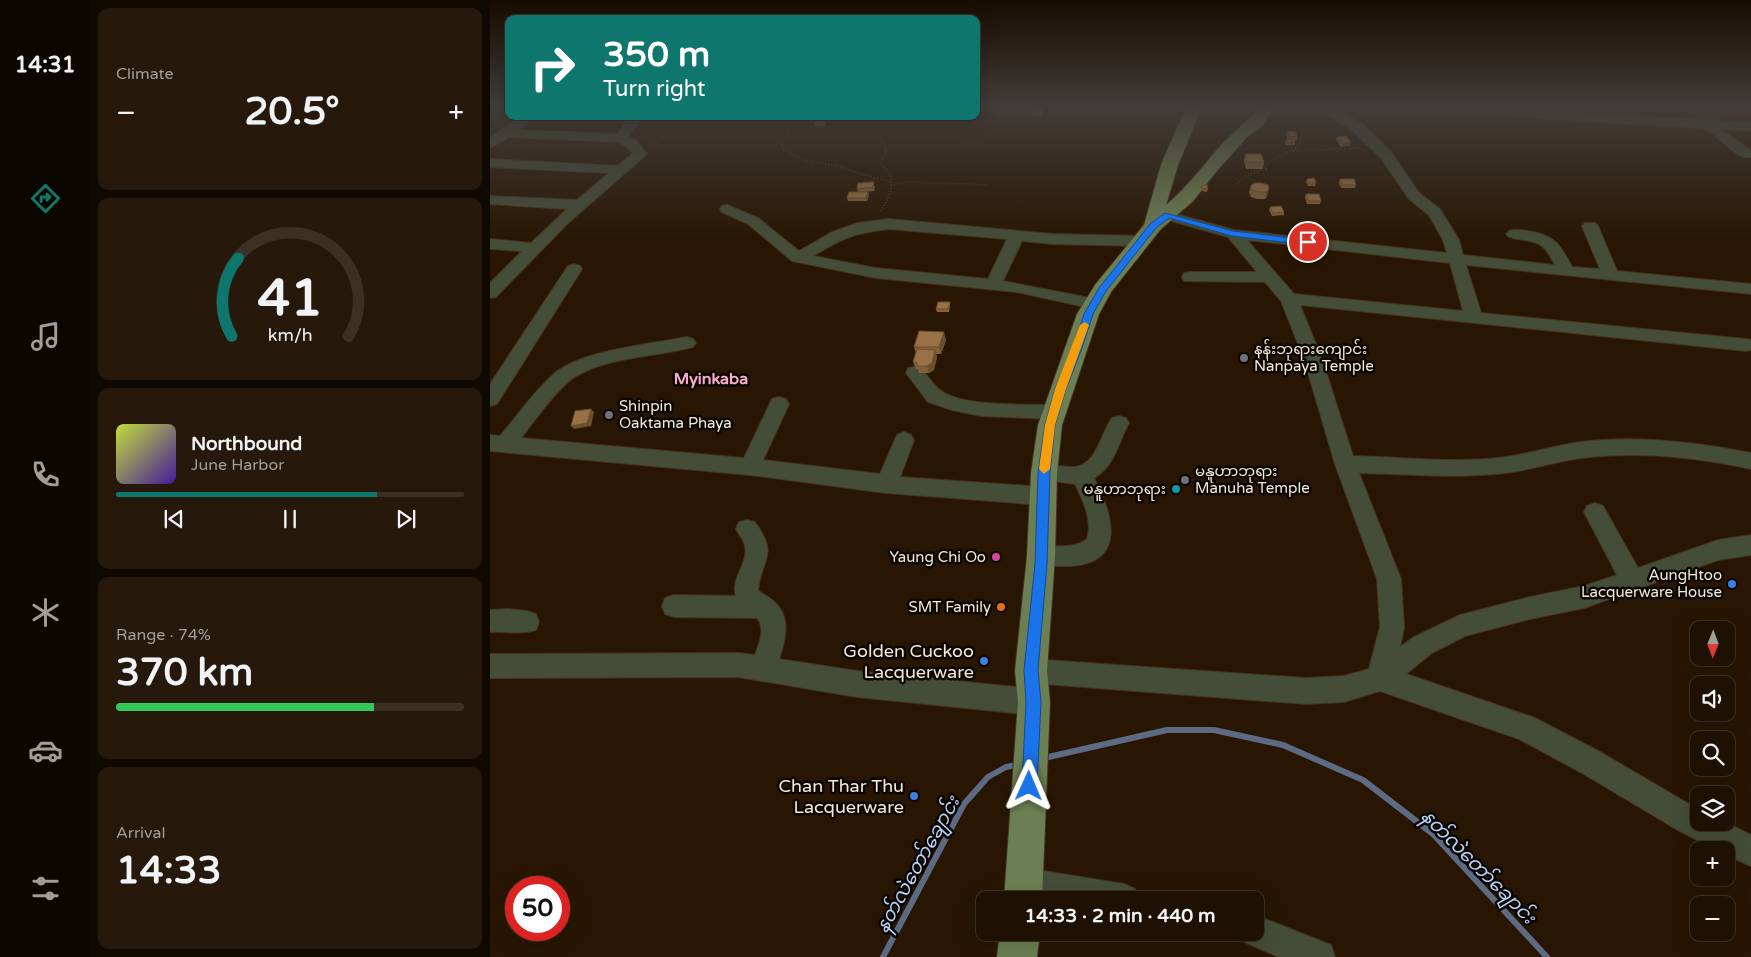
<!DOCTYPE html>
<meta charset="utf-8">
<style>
:root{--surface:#1e1002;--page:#26190c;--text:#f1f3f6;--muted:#a19d99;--line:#3c3024;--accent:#0f766e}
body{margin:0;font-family:"Varela Round","Noto Sans Myanmar",sans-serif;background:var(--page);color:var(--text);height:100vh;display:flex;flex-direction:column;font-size:19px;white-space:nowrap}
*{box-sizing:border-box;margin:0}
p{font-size:16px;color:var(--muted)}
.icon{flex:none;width:28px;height:28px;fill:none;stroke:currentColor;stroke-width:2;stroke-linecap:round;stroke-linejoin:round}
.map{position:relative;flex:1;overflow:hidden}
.drawer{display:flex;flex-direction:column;gap:8px;padding:8px;background:#100901;width:400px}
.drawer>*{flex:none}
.banner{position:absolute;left:15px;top:15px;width:475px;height:105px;border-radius:10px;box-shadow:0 5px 20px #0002,0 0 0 1px var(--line);background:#0f766e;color:#fff;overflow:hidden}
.needle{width:32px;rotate:181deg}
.fabs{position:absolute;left:1200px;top:621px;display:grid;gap:10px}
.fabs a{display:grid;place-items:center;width:45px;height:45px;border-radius:10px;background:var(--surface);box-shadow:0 5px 20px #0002,0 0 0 1px var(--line);font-size:25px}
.speed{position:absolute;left:15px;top:876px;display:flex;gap:10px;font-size:25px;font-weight:700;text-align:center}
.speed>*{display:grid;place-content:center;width:65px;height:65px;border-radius:50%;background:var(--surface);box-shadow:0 5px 20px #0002,0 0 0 1px var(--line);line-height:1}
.speed .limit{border:8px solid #d22;background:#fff;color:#111}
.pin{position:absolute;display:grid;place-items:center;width:42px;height:42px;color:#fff;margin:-21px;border:2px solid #fff;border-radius:50%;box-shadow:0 1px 5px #0007}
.me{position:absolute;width:55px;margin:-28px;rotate:1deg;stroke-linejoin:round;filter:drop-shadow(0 0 4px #0008)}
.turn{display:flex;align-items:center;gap:18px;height:105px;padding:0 15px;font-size:22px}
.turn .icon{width:65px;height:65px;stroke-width:2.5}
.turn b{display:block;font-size:35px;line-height:42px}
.big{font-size:38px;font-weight:800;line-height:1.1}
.drawer .card{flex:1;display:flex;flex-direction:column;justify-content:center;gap:8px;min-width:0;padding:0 18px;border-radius:10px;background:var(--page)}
.drawer .dial{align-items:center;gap:0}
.dial svg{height:130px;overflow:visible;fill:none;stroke:var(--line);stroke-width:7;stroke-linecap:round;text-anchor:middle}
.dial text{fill:var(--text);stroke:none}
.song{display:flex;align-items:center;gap:15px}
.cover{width:60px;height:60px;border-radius:8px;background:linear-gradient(135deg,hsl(70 70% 55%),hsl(260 70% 35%))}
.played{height:5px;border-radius:2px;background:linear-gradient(90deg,var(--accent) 75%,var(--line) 75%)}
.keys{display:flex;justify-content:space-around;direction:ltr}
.heat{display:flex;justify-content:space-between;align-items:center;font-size:28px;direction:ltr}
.charge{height:8px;border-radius:4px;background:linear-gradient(90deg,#34c759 74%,var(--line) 0)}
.trip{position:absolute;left:486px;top:891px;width:288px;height:50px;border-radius:10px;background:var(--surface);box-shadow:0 5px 20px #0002,0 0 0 1px var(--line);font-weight:800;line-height:50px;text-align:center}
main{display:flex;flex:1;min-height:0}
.menu{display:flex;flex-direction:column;width:90px;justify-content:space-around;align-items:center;background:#0c0601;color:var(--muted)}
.menu .icon{width:35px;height:35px}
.menu .on{color:var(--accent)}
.menu b{font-size:22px;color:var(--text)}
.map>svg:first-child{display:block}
</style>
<main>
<nav class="menu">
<b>14:31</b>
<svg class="icon on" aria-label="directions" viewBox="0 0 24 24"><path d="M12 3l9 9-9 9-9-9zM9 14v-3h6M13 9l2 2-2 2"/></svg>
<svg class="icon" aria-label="music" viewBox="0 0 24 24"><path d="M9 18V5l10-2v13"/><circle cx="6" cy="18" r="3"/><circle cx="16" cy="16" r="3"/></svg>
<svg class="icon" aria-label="phone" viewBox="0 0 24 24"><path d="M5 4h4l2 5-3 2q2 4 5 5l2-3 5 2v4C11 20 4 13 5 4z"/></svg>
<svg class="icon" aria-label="climate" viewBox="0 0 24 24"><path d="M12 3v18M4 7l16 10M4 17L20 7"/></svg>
<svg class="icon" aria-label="car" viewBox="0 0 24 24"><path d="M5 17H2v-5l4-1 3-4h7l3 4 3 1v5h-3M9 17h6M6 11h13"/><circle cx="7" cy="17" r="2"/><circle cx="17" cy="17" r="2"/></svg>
<svg class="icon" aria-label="filters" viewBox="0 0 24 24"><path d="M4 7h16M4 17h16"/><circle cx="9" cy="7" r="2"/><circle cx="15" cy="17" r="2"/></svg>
</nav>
<section class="drawer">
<div class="card"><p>Climate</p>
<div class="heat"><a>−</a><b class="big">20.5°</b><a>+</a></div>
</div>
<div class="card dial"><svg viewBox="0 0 100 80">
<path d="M14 69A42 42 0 1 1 86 69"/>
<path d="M14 69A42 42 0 0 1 18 21" stroke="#0f766e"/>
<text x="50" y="56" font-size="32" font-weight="700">41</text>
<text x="50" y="72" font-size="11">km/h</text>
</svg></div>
<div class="card">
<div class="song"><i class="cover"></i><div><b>Northbound</b><p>June Harbor</p></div></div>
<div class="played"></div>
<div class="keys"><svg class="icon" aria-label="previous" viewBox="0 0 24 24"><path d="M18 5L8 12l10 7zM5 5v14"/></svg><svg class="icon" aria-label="pause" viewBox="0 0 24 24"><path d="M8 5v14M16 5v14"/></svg><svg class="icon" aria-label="next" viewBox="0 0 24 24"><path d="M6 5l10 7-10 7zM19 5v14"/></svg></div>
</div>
<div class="card"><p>Range · 74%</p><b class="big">370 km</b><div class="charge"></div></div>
<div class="card"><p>Arrival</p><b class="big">14:33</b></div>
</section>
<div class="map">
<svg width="1261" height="957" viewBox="0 0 1261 957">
<rect width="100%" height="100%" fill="#281602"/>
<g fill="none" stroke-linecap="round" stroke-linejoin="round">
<g stroke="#5c6b83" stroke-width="6">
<path d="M554,758L677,730H724L793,745L873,780L943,834L1057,957"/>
<path d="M393,957L474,804L498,777L516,767L527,765"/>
</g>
<g stroke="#453320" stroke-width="2">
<g id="minor">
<path d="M823,107H840L852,112L872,124L888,139L901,152L929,193L950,209L969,240L973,255L1065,265C1050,236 1046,244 1019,237L1016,234L1019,231C1025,229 1032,230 1038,231C1065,235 1070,244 1082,267L1110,269L1092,226L1095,223H1105L1108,226L1127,271L1261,284V294L976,265L991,313L1256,339L1261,340V350L1256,351L810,305L832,359L863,456C911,457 960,463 1008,458C1036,455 1063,446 1090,442C1147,435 1205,442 1261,453V469C1206,457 1148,451 1091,458C1062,462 1035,472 1005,474C960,478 914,474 869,473L911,579L914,627L910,647L924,637L970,615L1040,597L1094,586L1127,575L1094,512L1097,506L1105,503L1113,506L1148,568L1228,540L1261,535V555L1228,560L1094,608L1040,619L975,636L942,653L916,674L1045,718L1112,753L1209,810V822H1235L1261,835V866L1236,855V850H1227L1186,829L1092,773L1029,739L890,691L854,702L816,704L541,683L532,680L528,671L532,662L541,659L816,678L854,676L879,669L890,627L887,579L845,464L814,359L791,301L775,282L694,281L692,277L694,273L700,272H767L738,237L660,215L658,212L660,209L665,208L744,230L957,253L953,240L939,215L919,199L891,158L862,130ZM757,240L960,263L973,311L804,294Z"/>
<path d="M957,107H1003L1261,123V131L1231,129L1261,151V157C1244,161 1226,129 1210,128C1127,123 1045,119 963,111Z"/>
<path d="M31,116H46L29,130L128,134L139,116H151L139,137L146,140L157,154L77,224L6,297L0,298V283L32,251L0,249V239L41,243L77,209L0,204V196L87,200L119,173L0,167V159L128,166L143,153L136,146L129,142L19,137L0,148V138Z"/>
<path d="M237,205L268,218L309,251L342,232L368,223L399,219L562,234L651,236L656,238L659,241L656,244L651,246L562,244L532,241L513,281L610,300L613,304L610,308L604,309L527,292L386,278L302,261L258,224L232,212L230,209L232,206ZM399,229L517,239L498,279L386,268L323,256C353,238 364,233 399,229Z"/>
<path d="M84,264L90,266L92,269L7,404L0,406V384L78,266Z"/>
<path d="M197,337L203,339L206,343L203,347C166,357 108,357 78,382C60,398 46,419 31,438L254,458L282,399L289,397L296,399L299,404L273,460L390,474L407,435L414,432L421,435L424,440L410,477L553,487L561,490L564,496L561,502L553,505L396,493L260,475L0,451V435L10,436C28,415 44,391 65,373C93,350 161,344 197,337Z"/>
<path d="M425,367C438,370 441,386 453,392C477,407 535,404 564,405L571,407L574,412L571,417L564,419L491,416L462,410L438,402L416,373L418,368Z"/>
<path d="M629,416L636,418L639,423C627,444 626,465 604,478C622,513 638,562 581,566C568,566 555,567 543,563L539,556L543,549C561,543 582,551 597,539C603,521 593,500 585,484L547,479L543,473L547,467C558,463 570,467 582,467C607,467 610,434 622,418Z"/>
<path d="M257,520L265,522C289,556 272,557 268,590C272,594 277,596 281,599C302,614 296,639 289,659L367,671L544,689L553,693L557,702L553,711L544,715L367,697L248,677L0,678V654L248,653L265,655C269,644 276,628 267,618L184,617L175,614L172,606L175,598L184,595L246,596C240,579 259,563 255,546C254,540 249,535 246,529L249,522Z"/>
<path d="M18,609L37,611L46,614L49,622L46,630C32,635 15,631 0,632V610Z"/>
<path d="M535,868L634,884L645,889L650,900L535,898L524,894L520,883L524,872Z"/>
<path d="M765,915L841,945L845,957H789L754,942L750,932H765Z"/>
</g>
</g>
<g stroke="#453320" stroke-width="2">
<g id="major">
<path d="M696,107H712L688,165L676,205C698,187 715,163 734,142C746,130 759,121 770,107H785L771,127L757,137L725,173L703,201L670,230L621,292L609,314L572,425L567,473L565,556L557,671L560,702L552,900H514L528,702L525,671L537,556L541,473L548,425L587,314L605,285L654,225L671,165Z"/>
<path d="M510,932H550L547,957H507Z"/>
</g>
</g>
<g stroke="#695947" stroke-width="2" stroke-dasharray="0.5 2.5" stroke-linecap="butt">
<path d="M297,116L299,129L292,144V149L313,160L352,167L368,173L401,182"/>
<path d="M344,116L388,130L396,151L391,164L401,175V191L391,212"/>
<path d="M159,147L174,137L192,116"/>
<path d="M803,151L872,148"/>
<path d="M747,184L757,175L776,169L775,165C808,144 820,153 807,107"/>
<path d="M401,185L417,182L497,185"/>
</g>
<use href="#minor" fill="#444d38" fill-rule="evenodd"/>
<use href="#major" fill="#6c7e53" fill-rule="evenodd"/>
</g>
<g fill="#83613a">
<path d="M553,109V116H542V113Z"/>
<path d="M324,123H336L335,126L325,127Z"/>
<path d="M797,131L807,136V140H805V145H796L795,142L796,139H798L796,135Z"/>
<path d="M847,137L861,142V145L851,147L846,140Z"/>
<path d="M755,154L774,162L773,169H756L754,161Z"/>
<path d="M817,179L826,183L825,186H818L816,182Z"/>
<path d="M850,179L866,185L865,188H851L849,183Z"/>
<path d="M772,183L777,196L775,199H767L761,197L759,192L761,185Z"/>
<path d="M385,186L384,191L374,192H378L379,195L377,201H358L357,198L368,192L367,189Z"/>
<path d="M711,188L718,189L717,192L711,191Z"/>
<path d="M816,194L831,201L830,204H817L815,197Z"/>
<path d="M780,207L794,212V215L782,216L779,210Z"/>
<path d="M460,302V305L459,312H447L446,309Z"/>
<path d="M456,340L451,354H446L447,357L444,370L439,373H429L428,369H426L423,362L426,353L424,347Z"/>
</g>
<g fill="#6a4f30">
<path d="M861,142V145L851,147L852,143Z"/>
<path d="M779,189L777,196L775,199L776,192Z"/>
<path d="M378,192L379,195L377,201L376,198Z"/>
<path d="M454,332L456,340L451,354L449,347Z"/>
<path d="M445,350L447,357L444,370L439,373L437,366Z"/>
<path d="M101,409L104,412L101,426L84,429L81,426Z"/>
</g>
<g fill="#987144" stroke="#6a4f30">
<path d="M542,109H553L552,113H542Z"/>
<path d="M326,120H335L334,123H324Z"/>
<path d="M797,131H805L807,136L799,137Z"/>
<path d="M856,136L861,142L852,143L847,137Z"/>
<path d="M796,139H804L805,142H797Z"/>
<path d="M755,154H771L774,162H757Z"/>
<path d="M824,178L826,183H818L817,179Z"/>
<path d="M850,179H864L866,185H852Z"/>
<path d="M384,182L383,187L367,189L368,183Z"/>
<path d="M765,183H772L778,185L779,189L776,192H768L762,190L761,185Z"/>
<path d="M712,185H718L717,189L711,188Z"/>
<path d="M359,192H378L376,198H357Z"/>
<path d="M816,194H829L831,201H818Z"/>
<path d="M791,206L794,212L783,213L780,207Z"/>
<path d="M448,302H460L458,309H446Z"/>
<path d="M429,331L454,332L449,347H424Z"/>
<path d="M427,349L445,350L442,363L437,366H427V362H423Z"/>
<path d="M101,409L97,423L81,426L85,411Z"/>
</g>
<linearGradient id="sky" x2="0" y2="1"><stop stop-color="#160c01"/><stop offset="0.44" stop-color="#423c39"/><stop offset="1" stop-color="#423c39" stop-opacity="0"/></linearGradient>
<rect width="1261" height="241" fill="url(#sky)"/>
<path fill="#1a73e8" stroke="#114b97" d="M675,213L743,231L818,240L822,242L818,245L742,236L679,218L666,228L616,291L603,314L592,348L576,389L565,425L560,473L557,564L548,670L551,702L547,786L545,792L539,794L534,792L532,786L536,702L534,670L545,564L548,473L555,425L565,389L583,348L594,314L609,288L660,224Z"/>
<path fill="#f59e0b" d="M595,322L599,325L576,389L565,425L560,469L554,474L549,469L555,425L565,389L590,325Z"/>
<g fill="#6b7280" stroke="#0b0501" stroke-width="2">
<circle cx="754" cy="358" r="5"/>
<circle cx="119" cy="415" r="5"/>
<circle cx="695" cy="480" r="5"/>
</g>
<circle fill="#0f9aa8" stroke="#0b0501" stroke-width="2" cx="686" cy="489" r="5"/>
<circle fill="#d1479c" stroke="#0b0501" stroke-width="2" cx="506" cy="557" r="5"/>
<g fill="#3f7fe0" stroke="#0b0501" stroke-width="2">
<circle cx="1242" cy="584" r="5"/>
<circle cx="494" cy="661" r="5"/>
<circle cx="424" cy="796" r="5"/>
</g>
<circle fill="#e8710a" stroke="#0b0501" stroke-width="2" cx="511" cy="607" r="5"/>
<g text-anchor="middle" stroke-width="5" stroke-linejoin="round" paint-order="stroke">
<g font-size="15" fill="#f4e8da" stroke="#0b0501" text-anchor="end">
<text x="764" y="354" text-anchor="start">နန်းဘုရားကျောင်း<tspan x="764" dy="17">Nanpaya Temple</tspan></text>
<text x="129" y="411" text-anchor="start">Shinpin<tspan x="129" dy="17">Oaktama Phaya</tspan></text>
<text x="705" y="476" text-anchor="start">မနူဟာဘုရား<tspan x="705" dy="17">Manuha Temple</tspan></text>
<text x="676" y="494">မနူဟာဘုရား</text>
<text x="496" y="562">Yaung Chi Oo</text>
<text x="1232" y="580">AungHtoo<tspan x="1232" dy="17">Lacquerware House</tspan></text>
<text x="501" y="612">SMT Family</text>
</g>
<g font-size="16" font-weight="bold" fill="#f7abce" stroke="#0b0501">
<text x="221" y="384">Myinkaba</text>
</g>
<g font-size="18" fill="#f4e8da" stroke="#0b0501" text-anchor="end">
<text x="484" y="657">Golden Cuckoo<tspan x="484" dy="21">Lacquerware</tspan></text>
<text x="414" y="792">Chan Thar Thu<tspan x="414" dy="21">Lacquerware</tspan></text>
</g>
<g font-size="19" font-style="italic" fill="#b7d3fc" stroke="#0b0501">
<text transform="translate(427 864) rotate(-61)" y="7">နတ်လဲတော်ချောင်း</text>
<text transform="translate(989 866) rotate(45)" y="7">နတ်လဲတော်ချောင်း</text>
</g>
</g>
</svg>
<div class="fabs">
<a><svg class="needle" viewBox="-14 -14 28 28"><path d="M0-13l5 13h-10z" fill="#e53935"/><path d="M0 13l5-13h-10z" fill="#a19d99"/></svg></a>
<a><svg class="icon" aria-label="sound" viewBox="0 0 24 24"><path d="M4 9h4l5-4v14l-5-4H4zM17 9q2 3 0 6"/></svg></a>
<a><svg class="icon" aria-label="search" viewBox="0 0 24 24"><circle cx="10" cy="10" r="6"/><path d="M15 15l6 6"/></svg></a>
<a><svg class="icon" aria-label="layers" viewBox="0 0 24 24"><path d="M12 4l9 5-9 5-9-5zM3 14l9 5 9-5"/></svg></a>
<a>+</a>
<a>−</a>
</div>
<div class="speed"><div class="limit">50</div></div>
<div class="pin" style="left:818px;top:242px;background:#d93025"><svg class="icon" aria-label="arrive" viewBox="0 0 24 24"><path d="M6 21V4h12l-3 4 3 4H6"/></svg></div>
<svg class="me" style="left:539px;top:786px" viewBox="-20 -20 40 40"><path d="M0-17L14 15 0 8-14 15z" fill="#1a73e8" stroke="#fff" stroke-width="4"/></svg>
<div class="trip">14:33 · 2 min · 440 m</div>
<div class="banner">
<div class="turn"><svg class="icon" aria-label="right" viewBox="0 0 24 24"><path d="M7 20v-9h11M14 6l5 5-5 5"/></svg><div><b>350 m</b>Turn right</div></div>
</div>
</div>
</main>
